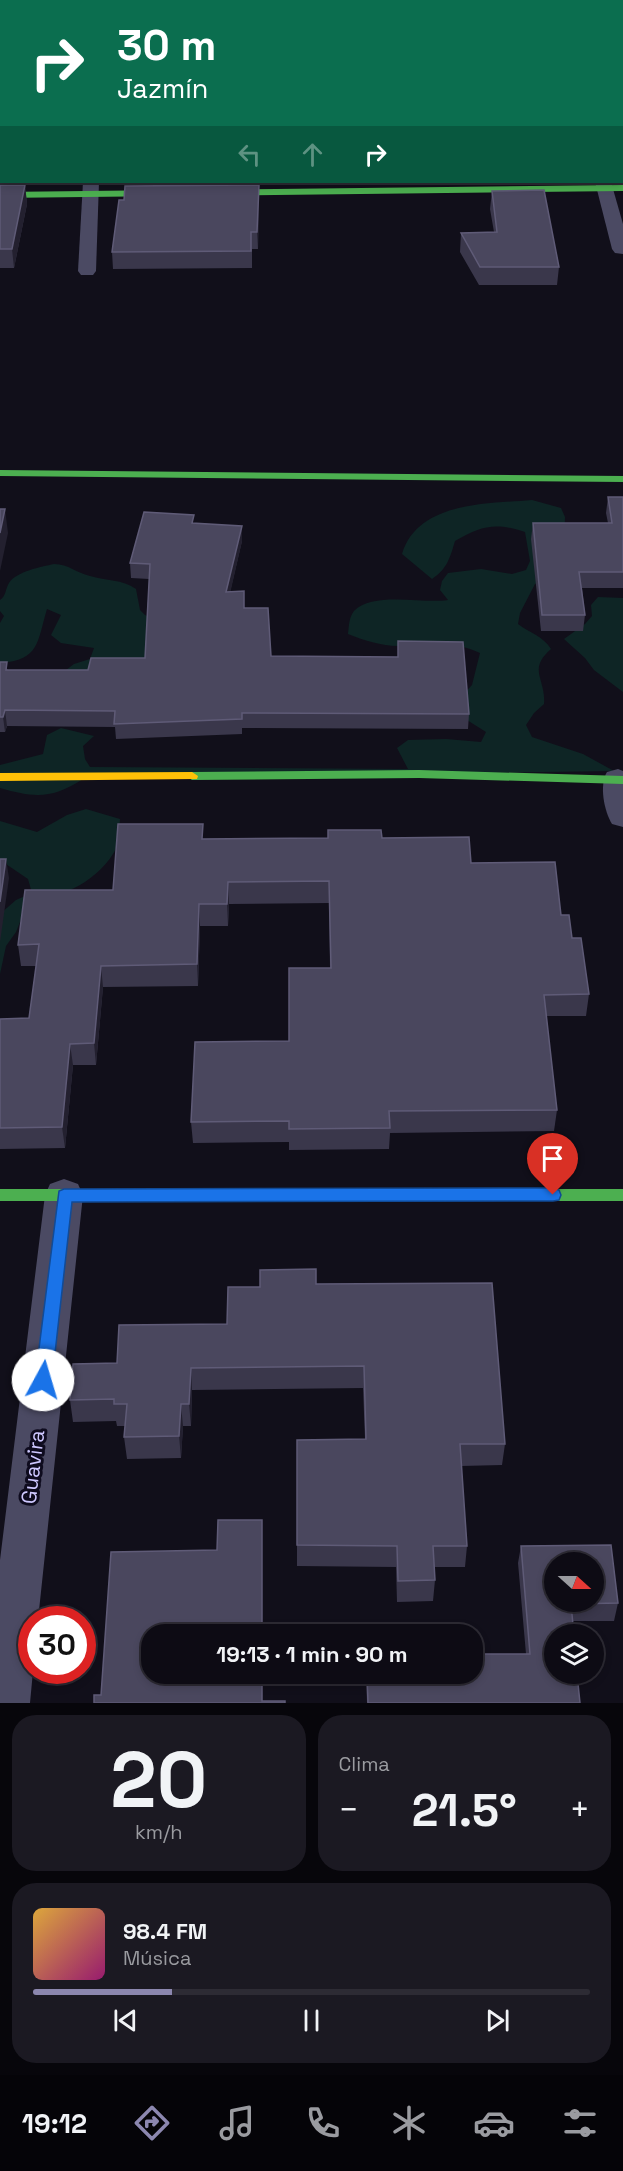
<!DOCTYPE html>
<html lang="es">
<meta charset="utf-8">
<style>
:root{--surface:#0d0b14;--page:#1b1922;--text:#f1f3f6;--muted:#9a9ba0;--line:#2d2b34;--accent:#8c87af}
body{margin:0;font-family:"Space Grotesk",sans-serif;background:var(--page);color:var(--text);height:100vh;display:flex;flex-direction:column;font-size:22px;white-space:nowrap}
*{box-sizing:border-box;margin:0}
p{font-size:20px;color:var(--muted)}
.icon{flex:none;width:33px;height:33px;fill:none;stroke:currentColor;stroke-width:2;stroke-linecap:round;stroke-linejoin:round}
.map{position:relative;height:1703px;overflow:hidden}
.sheet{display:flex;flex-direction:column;gap:12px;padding:12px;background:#07060b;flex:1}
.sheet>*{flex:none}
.banner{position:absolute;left:0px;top:0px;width:624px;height:183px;box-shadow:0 3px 9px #0003,0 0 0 2px var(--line);background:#0b6e4f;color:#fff;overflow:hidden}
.needle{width:39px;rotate:111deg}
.fabs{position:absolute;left:544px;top:1552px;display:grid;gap:12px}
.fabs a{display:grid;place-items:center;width:60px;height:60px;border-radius:50%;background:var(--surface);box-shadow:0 3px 9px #0003,0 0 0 2px var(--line);font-size:30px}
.speed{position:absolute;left:18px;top:1606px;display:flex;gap:12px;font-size:30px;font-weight:700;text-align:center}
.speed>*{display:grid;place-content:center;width:78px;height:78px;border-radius:50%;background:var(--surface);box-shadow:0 3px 9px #0003,0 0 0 2px var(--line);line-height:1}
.speed .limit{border:9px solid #d22;background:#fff;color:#111}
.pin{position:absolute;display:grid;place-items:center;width:51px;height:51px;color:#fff;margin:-62px -26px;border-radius:50% 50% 50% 0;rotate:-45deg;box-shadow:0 0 6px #0007}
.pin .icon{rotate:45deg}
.me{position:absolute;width:66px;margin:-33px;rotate:6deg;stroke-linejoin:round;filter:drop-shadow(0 0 4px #0008)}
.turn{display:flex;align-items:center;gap:21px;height:126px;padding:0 18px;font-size:27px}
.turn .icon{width:78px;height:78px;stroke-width:2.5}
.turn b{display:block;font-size:42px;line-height:51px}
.lanes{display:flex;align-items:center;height:57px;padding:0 18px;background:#0003;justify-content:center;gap:30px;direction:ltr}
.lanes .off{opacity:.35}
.big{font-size:45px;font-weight:600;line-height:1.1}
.sheet .card{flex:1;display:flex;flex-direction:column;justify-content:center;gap:9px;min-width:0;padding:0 21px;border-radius:24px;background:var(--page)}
.sheet .dial{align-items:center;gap:0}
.dial b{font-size:78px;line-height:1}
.song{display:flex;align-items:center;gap:18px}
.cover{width:72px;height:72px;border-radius:9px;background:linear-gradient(135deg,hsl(40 70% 55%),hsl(320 70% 35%))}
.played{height:6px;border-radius:3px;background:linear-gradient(90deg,var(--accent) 25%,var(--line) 25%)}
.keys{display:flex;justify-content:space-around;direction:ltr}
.heat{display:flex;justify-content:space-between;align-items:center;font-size:33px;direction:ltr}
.sheet .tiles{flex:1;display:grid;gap:12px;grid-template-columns:1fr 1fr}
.card:last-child{grid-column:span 2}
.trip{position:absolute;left:141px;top:1624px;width:342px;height:60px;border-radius:24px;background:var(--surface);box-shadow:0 3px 9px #0003,0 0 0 2px var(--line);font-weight:600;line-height:60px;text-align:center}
.dock{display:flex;height:96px;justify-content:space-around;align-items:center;background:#050408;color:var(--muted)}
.dock .icon{width:42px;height:42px}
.dock .on{color:var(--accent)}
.dock b{font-size:27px;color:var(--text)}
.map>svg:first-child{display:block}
</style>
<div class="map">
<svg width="623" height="1703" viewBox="0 0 623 1703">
<rect width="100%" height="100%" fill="#110f1a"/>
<g fill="#0e2525">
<path d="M532,500L561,508L565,517L563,573L535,584L520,613L518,624C530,633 543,636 551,649C527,670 546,678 544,704L534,713L526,725L532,737L583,754L614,771L83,779C52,799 35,798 0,788V765L43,754L47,735L61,728L94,736L83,746L85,759L90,767L408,769L397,748L408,740L446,739L481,742L486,732L459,715L455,703L472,685L480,653C454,640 426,645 398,646C382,646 363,640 348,634C349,626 349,617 354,611C373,591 423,604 448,600L440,590L442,581L448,573L481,569L512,574L526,570L530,561L525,532C495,522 481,526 455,541C450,558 447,569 432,579L402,554C418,501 488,504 532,500Z"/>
<path d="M54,564C69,564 76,573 90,576C106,581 122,579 136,589L140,610L145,615L188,633L149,665L62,673L74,664L90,659L94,648L61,643L51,635L61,615L47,609C37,642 40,660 0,663V623L4,616L0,611V600C6,596 5,590 9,583C17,571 41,567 54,564Z"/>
<path d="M598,597L623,598V692L594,670L585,658L564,639L585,624L592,616L591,605Z"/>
<path d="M86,809L120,819C119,827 121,839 117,847C99,882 63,896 27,904L16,932L6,946L0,974V914L16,900L32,893L28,879L0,860V821L37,832L67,815Z"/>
</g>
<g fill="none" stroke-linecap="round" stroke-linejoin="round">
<g fill="#4b4a63" fill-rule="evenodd">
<path d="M83,182H99L96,271L93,275H81L78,271Z"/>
<path d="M595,182H611L623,224V254L615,253L612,249Z"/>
</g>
<g fill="#4b4a63" fill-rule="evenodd">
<rect x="622" y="59" width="1" height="12"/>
<rect x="0" y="82" width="2" height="12"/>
<path d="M618,769L623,771V827L612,824C604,811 599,785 607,772Z"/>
<path d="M64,1179L78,1184L83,1195L38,1620H32L33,1671L30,1703H0V1560L45,1195L50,1184Z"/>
</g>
<g fill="#4caf50" fill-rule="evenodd">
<path d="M623,185V191L0,198V192Z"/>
<path d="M0,470L623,476V482L0,476Z"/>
<path d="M419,770L623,776V784L419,778L192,780L186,776L192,772Z"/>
<rect x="0" y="1189" width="623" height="12"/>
</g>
<path fill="#ffc107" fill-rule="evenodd" d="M192,772L198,776L197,779L0,781V773Z"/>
</g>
<g fill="#3a374b">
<path d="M0,118H2V182H31V185H25L27,204L14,268H0Z"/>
<path d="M128,182H260V183L128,184Z"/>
<path d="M259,185L258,249H252V268L113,269L112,252Z"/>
<path d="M492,191L559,267L557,285H479L460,252L461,233L494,232L490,209Z"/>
<path d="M608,497H623V588H582L585,615L583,631H541L531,539L533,523H608L606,513Z"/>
<path d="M195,523L242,541L230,592L245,608L271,656L398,657V641L469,714L468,729L242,728V734L116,739L115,727L7,726L5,732H0V662L8,670H88L145,658L149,579L131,578L130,563Z"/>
<path d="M382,838L471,863L561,915L572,938L589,994L586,1016H546L557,1110L554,1131L390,1133L389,1149L289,1150V1142L193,1143L191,1122L289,1041L330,968L329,903L229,904L228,926H200L198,986L103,987L96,1065H73L65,1148L0,1149V1019L29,1018L36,966H21L18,945L113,890L204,839Z"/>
<path d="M316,1284L505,1444L502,1465L461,1466L467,1546L465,1567H434L435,1580L433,1601L397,1602L396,1567L297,1566V1440L365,1439L363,1388L192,1390L191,1426H183L181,1458L127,1459L124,1437L125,1426H117L116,1421L73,1422L70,1400L117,1363L227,1324L260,1287Z"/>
<path d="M521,1546L618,1603L614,1621H572L580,1703H367L366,1674H472L526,1654L518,1563Z"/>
</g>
<g fill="#23202f">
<path d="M25,185L27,204L14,268L12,249Z"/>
<path d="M259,185V201L258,249L257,232Z"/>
<path d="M5,509L8,533L0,571V533Z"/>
<path d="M242,526V541L227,607L226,592Z"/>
<path d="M5,710L7,726L5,732L3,717Z"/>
<path d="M6,859L9,878L0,942V902Z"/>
<path d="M228,882L229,904L228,926L227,904Z"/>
<path d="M199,904L200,926L198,986L197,964Z"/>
<path d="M101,966L103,987L96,1065L94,1043Z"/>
<path d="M70,1044L73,1065L65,1148L62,1127Z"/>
<path d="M191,1368L192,1390L191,1426L189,1404Z"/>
<path d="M181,1404L183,1426L181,1458L179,1436Z"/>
</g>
<g fill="#4a475e" stroke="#5f5b77" stroke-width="1.5" fill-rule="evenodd">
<rect x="0" y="118" width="2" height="49"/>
<path d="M0,185H25L12,249H0Z"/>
<path d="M259,185L257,232H251V251L112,252L119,200H124L125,186Z"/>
<path d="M544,190L559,267H480L461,233L497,232L492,191Z"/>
<path d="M608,497H623V572H579L585,615H542L533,523H612Z"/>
<path d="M0,509H5L0,533Z"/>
<path d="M144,512L194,515L192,523L242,526L226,592L244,591V608H268L271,656L398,657V641L463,642L469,714L242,713V719L114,724L115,711L5,710L3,717H0V662H7L6,670H88L91,658H145L150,564L130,563Z"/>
<path d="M118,824H203L202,839L328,838V830H381L382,838L469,837L471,863L555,862L561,915H569L572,938H581L589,994L544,995L557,1110L389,1111L390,1128L289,1129V1121L191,1122L195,1042L289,1041V968H331L329,881L228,882L227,904H199L197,964L101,966L94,1043L70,1044L62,1127L0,1128V1019L29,1018L39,944L18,945L25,890H113Z"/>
<path d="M0,859H6L0,902Z"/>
<path d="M316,1269V1284L492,1283L505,1444H460L467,1546H433L435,1580L398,1581L397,1546L297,1545V1440L366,1439L364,1366L191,1368L189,1404H181L179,1436L124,1437L127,1404H114V1399L70,1400L73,1364L117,1363L119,1325L227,1324L228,1287H260V1270Z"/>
<path d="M218,1520H262V1635H152V1674H262V1701H285V1703H94V1695H101L111,1552L217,1550Z"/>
<path d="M611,1545L618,1603L571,1604L574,1635H555V1674H577L580,1703H368L367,1674H472V1654H530L521,1546ZM555,1563H594V1602H555Z"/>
</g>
<path fill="#1a73e8" stroke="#114b97" stroke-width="1.5" d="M553,1188L559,1190L561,1195L559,1200L553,1201L72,1202L52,1380L49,1385L43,1388L37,1385L35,1380L59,1191L64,1189Z"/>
<g text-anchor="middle" stroke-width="6" stroke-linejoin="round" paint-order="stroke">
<g font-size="21" fill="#cec8ff" stroke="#0e0b1e">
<text transform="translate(33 1467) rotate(-83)" y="7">Guavira</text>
</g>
</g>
</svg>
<div class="fabs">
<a><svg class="needle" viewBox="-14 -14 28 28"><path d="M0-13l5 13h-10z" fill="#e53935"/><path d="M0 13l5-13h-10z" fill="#9a9ba0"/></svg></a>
<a><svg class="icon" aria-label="layers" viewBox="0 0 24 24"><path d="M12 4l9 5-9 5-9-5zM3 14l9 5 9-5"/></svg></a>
</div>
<div class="speed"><div class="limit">30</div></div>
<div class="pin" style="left:553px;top:1195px;background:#d93025"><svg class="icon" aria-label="arrive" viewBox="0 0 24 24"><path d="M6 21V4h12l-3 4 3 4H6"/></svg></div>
<svg class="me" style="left:43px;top:1380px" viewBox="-20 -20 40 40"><circle r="19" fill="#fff"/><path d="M0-13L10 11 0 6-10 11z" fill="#1a73e8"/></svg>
<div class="trip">19:13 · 1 min · 90 m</div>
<div class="banner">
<div class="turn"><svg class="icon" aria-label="right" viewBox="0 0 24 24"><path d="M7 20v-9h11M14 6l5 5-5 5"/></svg><div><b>30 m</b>Jazmín</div></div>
<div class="lanes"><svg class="icon off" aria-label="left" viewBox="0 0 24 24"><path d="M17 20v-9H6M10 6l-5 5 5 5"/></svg><svg class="icon off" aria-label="ahead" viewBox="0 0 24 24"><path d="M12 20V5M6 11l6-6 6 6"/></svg><svg class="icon" aria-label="right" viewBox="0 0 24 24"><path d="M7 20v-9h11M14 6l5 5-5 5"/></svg></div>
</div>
</div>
<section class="sheet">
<div class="tiles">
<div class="card dial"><b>20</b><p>km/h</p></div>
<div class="card"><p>Clima</p>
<div class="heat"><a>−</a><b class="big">21.5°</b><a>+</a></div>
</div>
<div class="card">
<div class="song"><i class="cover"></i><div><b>98.4 FM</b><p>Música</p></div></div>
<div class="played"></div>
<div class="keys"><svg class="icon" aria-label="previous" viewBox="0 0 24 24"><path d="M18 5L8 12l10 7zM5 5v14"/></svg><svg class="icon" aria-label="pause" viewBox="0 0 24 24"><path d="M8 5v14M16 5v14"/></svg><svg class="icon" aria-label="next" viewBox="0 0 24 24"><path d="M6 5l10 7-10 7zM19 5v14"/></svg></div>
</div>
</div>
</section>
<nav class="dock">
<b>19:12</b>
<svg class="icon on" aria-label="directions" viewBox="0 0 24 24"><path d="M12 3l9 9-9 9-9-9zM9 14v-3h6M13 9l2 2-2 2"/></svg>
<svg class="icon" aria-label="music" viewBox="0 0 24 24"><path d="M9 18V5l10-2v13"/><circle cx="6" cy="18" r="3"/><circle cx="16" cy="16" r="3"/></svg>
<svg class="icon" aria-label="phone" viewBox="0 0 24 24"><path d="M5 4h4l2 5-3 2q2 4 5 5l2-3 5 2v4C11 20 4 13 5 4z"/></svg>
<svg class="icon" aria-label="climate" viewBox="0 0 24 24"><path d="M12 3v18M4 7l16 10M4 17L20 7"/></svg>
<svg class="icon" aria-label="car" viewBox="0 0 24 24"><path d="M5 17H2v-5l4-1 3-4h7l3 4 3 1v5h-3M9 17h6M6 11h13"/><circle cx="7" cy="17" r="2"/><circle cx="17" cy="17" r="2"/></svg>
<svg class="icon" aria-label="filters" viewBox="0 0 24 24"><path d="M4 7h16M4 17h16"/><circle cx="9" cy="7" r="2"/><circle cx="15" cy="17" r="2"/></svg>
</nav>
